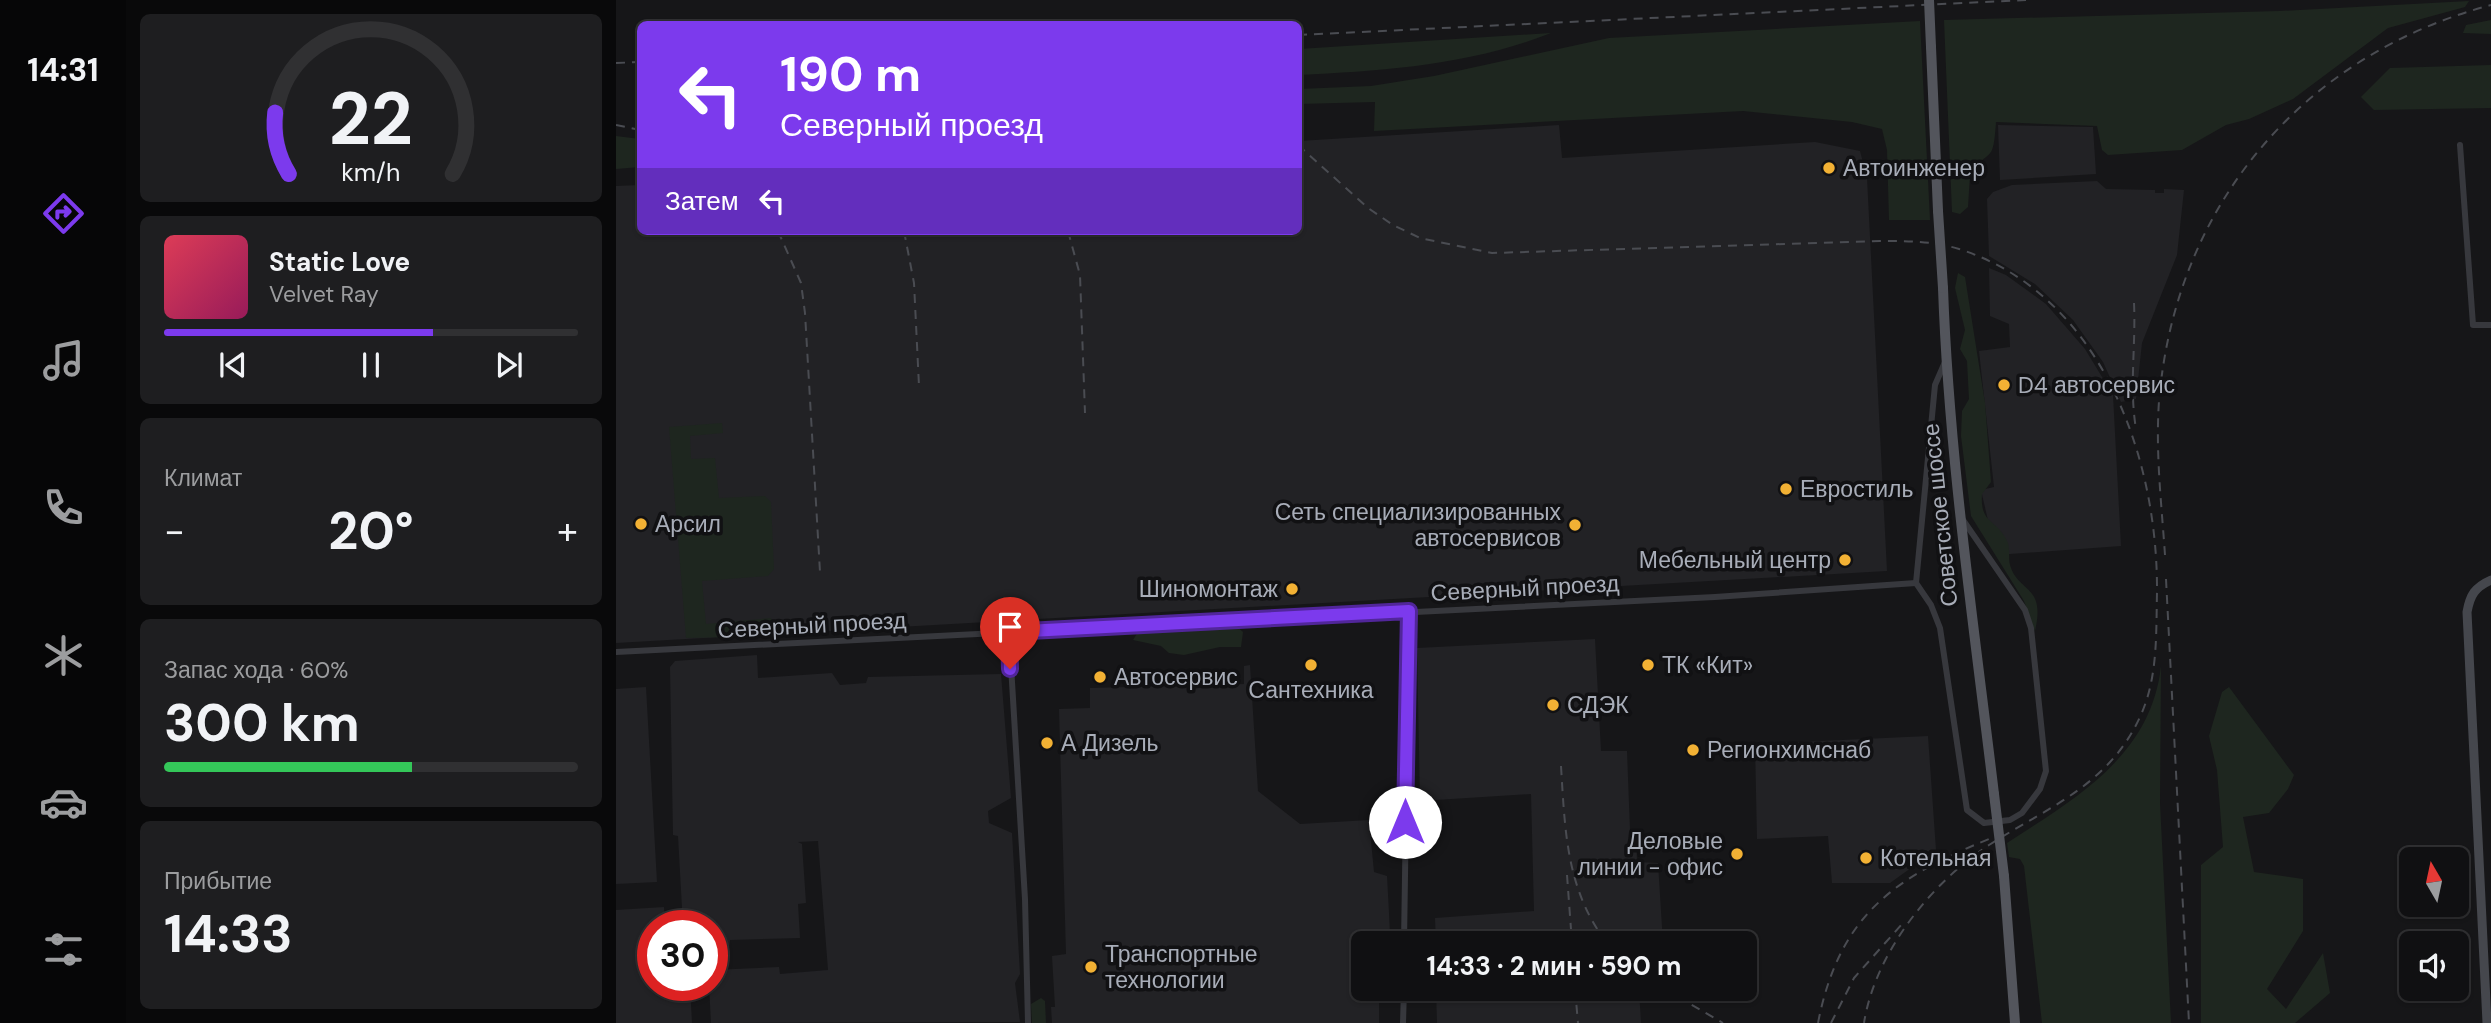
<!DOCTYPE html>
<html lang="ru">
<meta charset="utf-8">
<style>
:root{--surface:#101012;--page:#1e1e20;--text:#f1f3f6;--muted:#9c9d9f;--line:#303032;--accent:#7c3aed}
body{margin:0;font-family:"DM Sans",sans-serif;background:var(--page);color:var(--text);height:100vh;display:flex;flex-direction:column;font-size:26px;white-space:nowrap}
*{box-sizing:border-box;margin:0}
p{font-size:23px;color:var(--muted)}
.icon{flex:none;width:38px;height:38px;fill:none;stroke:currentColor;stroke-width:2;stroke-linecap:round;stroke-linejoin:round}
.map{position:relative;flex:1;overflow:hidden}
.details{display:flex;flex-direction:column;gap:14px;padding:14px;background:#09090a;width:490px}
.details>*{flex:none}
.hud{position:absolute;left:21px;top:21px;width:665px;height:214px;border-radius:10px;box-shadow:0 2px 5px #0004,0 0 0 2px var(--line);background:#7c3aed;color:#fff;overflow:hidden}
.needle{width:46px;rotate:351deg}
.fabs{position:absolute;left:1783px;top:847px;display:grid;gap:14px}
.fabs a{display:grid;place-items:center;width:70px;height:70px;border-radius:10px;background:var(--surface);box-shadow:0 2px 5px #0004,0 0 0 2px var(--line);font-size:35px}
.speed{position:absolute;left:21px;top:910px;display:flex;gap:14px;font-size:35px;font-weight:700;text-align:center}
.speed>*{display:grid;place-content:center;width:91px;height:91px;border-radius:50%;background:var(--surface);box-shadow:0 2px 5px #0004,0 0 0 2px var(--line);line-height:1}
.speed .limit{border:10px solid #d22;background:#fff;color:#111}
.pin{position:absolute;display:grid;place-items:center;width:60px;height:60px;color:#fff;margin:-72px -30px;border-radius:50% 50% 50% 0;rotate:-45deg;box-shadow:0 0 7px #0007}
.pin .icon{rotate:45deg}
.me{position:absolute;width:77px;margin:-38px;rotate:0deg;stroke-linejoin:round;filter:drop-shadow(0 0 5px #0008)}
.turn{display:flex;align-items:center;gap:24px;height:147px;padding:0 28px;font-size:32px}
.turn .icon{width:91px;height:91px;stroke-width:2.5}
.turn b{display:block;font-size:49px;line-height:60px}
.then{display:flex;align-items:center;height:66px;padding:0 28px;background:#0003;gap:14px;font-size:26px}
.big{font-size:52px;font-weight:700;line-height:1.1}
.details .widget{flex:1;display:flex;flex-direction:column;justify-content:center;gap:10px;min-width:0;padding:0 24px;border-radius:10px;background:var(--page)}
.details .dial{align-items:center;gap:0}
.dial svg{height:182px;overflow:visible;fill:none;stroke:var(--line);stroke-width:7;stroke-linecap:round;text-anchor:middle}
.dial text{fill:var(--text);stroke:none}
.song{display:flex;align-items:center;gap:21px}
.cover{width:84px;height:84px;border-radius:10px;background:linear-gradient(135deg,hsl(350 70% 55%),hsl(330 70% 35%))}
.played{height:7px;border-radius:4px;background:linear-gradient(90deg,var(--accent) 65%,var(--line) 65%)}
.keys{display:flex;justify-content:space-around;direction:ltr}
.heat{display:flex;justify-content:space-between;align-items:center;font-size:38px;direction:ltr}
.charge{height:10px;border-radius:5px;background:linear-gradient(90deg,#34c759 60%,var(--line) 0)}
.trip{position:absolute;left:735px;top:931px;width:406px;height:70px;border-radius:10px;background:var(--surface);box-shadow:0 2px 5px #0004,0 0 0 2px var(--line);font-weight:700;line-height:70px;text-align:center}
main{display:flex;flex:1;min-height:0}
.dock{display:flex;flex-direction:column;width:126px;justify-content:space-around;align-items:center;background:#060607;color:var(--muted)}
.dock .icon{width:49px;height:49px}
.dock .current{color:var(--accent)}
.dock b{font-size:32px;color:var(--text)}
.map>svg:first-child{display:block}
</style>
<main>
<nav class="dock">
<b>14:31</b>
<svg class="icon current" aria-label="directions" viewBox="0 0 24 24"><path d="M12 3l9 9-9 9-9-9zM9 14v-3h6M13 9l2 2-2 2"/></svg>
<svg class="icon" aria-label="music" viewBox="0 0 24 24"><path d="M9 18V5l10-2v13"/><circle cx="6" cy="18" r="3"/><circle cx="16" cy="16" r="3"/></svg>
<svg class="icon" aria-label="phone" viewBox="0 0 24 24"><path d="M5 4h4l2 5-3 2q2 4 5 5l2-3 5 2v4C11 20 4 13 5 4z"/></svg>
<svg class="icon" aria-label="climate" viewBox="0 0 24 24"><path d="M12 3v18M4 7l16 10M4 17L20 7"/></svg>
<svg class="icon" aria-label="car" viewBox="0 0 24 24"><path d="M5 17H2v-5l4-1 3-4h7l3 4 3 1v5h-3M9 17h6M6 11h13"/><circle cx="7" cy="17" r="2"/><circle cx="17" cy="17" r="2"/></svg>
<svg class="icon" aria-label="filters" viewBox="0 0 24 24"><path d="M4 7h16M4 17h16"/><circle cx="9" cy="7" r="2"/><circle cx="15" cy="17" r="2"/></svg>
</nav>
<section class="details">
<div class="widget dial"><svg viewBox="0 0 100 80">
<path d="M14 69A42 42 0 1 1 86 69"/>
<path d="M14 69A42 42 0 0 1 8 42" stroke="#7c3aed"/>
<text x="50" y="56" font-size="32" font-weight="700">22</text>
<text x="50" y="72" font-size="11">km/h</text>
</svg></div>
<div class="widget">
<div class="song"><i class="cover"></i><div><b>Static Love</b><p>Velvet Ray</p></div></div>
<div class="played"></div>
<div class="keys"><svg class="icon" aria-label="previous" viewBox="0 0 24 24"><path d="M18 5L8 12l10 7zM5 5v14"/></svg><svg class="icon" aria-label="pause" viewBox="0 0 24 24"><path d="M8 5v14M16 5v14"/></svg><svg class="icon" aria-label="next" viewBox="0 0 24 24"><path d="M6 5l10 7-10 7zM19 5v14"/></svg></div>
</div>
<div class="widget"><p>Климат</p>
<div class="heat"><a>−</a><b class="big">20°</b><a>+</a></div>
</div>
<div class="widget"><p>Запас хода · 60%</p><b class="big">300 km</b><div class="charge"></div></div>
<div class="widget"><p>Прибытие</p><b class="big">14:33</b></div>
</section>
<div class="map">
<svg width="1875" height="1023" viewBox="0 0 1875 1023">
<rect width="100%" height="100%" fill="#161618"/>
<g fill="#222225">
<path d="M943,125L946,158L1199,142L1244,151L1251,178L1271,571L0,643V186L24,185V231H682L683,141Z"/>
<path d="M1382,125L1477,127L1480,174L1384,180Z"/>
<path d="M1481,181L1490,189L1539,190V193H1548V189L1568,190L1561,255L1526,343L1520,399L1505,402L1487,362L1457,320L1419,284L1373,256L1371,199L1377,192L1396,185Z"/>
<path d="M1373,268L1390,275L1430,304L1469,349L1497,395L1505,546L1380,555L1365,490L1378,487L1363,351L1394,347L1393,324L1374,316Z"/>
<path d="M979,639L985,751H1011L1014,830L1020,831L1021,862L1042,863L1047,943H820L819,918L918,911L915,794L804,801L801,648Z"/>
<path d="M141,655L142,678L216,673L224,685L250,683L252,677L385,674L395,798L372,811L373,823L396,833L404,974L399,983L404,1022L95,1023L93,985H96V970L163,967L164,974L212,970L202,841L182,842L186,844L190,903L182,904L184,938L114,940L113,948H96V926H67L62,836L57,835L54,667L59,661Z"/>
<path d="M634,665L642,791L684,824L753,820L758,872L771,876L773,913L774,936L763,937V943H747V989H763V1023H436L435,1007H439L436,956L450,954L443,709L474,708V688L628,684V666Z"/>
<path d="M30,687L41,882L0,884V689Z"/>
<path d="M1312,736L1320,850L1274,883H1216L1212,836L1141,839L1139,744Z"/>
<path d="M48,907L49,926H37V985H74L76,1023H0V910Z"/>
<path d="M820,989H1023L1025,1023H821Z"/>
</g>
<g fill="#1e261f">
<path d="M1853,1L1849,7L1772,28L1677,99L1633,119L1610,125L1566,150L1492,155L1486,150L1481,126L1380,122C1377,167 1374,145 1354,175L1352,207L1344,214L1336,212L1328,20L1663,11Z"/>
<path d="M1875,20V34L1847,33L1850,25Z"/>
<path d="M1304,21L1314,220H1273L1271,150L1266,129L1236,122L1127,111L758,131L759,102L683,104V89L755,86L818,76L993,38Z"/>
<path d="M935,33C855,65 768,71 683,75V49Z"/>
<path d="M1875,65V108L1758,110L1745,97L1774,68Z"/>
<path d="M0,136L24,139V167L0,169Z"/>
<path d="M1342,273L1349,277L1369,403L1375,482L1366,494C1364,524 1379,518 1390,539C1395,547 1392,557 1394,565C1402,593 1430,584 1419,631L1408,601L1355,516L1345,436L1346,411L1353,399L1351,361L1344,349L1349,330L1339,288Z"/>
<path d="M106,423L107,433L74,436L75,459L99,458L103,498L149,496L155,502L158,569L152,576L86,581L90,624L155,618L158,636L70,638L53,427Z"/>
<path d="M620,626L627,632L625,647H604L568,655L553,653L545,646L517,640L522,632Z"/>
<path d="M1545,666L1544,803L1555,1023H1426L1408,866L1404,859L1393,857L1391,843C1460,798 1535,756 1545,666Z"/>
<path d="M1613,687L1678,775L1672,789L1653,813L1627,817L1638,872L1687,879V931L1651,989L1670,1009L1707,953L1714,993L1679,1023H1585V865L1607,847L1601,770L1593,736L1606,692Z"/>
<path d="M425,998L429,1001L430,1023H416L415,1004Z"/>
</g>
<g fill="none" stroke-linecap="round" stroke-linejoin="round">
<g stroke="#37383d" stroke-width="6">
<path d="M1844,145L1857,325H1875"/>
<path d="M1329,362L1319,385L1300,583L1315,605L1324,628L1351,810L1368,823L1394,820L1406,813L1424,789L1430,771L1415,628L1409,610L1347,520"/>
<path d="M393,632L409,899L412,1023"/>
<path d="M0,652L1099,597L1300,583"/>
<path d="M788,943L793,611"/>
<path d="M787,1023L788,989"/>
</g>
<path stroke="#45474d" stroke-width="9" d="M1871,1023L1851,612C1854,595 1859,587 1875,580"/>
<g stroke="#53555c" stroke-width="10">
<path d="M1315,47L1322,211"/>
<path d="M1327,288C1333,458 1358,626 1378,794"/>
<path d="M1388,876L1399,1023"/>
</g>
<g stroke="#4a4c52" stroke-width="2" stroke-dasharray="9 7" stroke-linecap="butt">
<path d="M682,35L1410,0"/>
<path d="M0,63L24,62"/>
<path d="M0,125L24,130"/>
<path d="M682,145L752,208L777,225L804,238L876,253L1264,241C1291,241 1317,241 1343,249C1484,294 1542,455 1541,592C1540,635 1542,678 1524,717C1492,786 1432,807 1373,845C1315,883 1259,953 1248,1023"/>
<path d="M162,231L185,283L189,313L204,572"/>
<path d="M288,231L298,283L303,386"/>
<path d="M452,231L464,275L469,413"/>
<path d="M1518,303C1520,346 1513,387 1520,429"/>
<path d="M1549,555C1545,496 1537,433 1546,374C1571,191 1697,52 1875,5"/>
<path d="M1550,579L1573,1023"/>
<path d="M945,766C949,830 950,890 991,943"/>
<path d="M951,875L956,943"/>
<path d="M959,989L962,1023"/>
<path d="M1048,989L1107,1023"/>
<path d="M1202,1023C1223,916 1277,878 1373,839"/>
<path d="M1215,1023L1238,978L1286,924"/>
</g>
<g stroke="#53555c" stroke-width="10">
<path d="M1313,0L1315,47"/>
<path d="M1322,211L1327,288"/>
<path d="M1378,794L1388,876"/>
</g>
</g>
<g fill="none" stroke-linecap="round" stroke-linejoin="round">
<g stroke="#51269a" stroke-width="18">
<path id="route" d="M394,669L393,632L793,611L789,822"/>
</g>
<use href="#route" stroke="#7c3aed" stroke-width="12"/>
</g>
<g fill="#f2b134" stroke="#111113" stroke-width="2.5">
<circle cx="1213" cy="168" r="7"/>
<circle cx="1388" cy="385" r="7"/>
<circle cx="1170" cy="489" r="7"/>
<circle cx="25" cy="524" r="7"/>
<circle cx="959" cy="525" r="7"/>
<circle cx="1229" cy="560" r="7"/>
<circle cx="676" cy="589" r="7"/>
<circle cx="695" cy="665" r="7"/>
<circle cx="1032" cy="665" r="7"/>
<circle cx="484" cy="677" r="7"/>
<circle cx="937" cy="705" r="7"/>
<circle cx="431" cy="743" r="7"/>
<circle cx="1077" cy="750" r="7"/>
<circle cx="1121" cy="854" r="7"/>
<circle cx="1250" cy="858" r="7"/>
<circle cx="475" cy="967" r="7"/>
</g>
<g text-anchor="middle" stroke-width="7" stroke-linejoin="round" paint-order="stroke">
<g font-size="23" fill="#a8adb8" stroke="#111113" text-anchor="start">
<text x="1227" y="176">Автоинженер</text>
<text x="1402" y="393">D4 автосервис</text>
<text x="1184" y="497">Евростиль</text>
<text x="945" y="520" text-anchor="end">Сеть специализированных<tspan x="945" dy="26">автосервисов</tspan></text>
<text x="39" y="532">Арсил</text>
<text x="1215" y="568" text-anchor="end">Мебельный центр</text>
<text x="662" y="597" text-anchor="end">Шиномонтаж</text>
<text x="1046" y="673">ТК «Кит»</text>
<text x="498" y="685">Автосервис</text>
<text x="695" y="698" text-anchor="middle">Сантехника</text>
<text x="951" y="713">СДЭК</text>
<text x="445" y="751">А Дизель</text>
<text x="1091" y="758">Регионхимснаб</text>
<text x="1107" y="849" text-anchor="end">Деловые<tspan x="1107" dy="26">линии - офис</tspan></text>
<text x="1264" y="866">Котельная</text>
<text x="489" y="962">Транспортные<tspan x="489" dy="26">технологии</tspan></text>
</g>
<g font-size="23" fill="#a8adb8" stroke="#111113">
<text transform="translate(1324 515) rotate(-96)" y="8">Советское шоссе</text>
<text transform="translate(909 588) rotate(-3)" y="8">Северный проезд</text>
<text transform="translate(196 625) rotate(-3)" y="8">Северный проезд</text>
</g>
</g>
</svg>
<div class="fabs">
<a><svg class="needle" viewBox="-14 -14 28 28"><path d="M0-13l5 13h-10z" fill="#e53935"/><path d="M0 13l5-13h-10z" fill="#9c9d9f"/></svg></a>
<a><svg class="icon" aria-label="sound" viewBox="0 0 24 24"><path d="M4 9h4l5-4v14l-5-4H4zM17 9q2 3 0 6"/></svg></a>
</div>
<div class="speed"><div class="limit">30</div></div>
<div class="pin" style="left:394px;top:669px;background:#d93025"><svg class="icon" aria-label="arrive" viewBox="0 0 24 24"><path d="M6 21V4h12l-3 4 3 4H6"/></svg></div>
<svg class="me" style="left:789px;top:822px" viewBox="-20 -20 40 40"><circle r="19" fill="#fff"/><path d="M0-13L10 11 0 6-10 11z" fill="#7c3aed"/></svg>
<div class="trip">14:33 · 2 мин · 590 m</div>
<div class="hud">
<div class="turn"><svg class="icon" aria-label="left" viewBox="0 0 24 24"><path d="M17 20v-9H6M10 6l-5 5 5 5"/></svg><div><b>190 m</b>Северный проезд</div></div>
<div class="then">Затем<svg class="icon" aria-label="left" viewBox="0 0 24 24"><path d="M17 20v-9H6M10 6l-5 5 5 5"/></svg></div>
</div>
</div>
</main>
